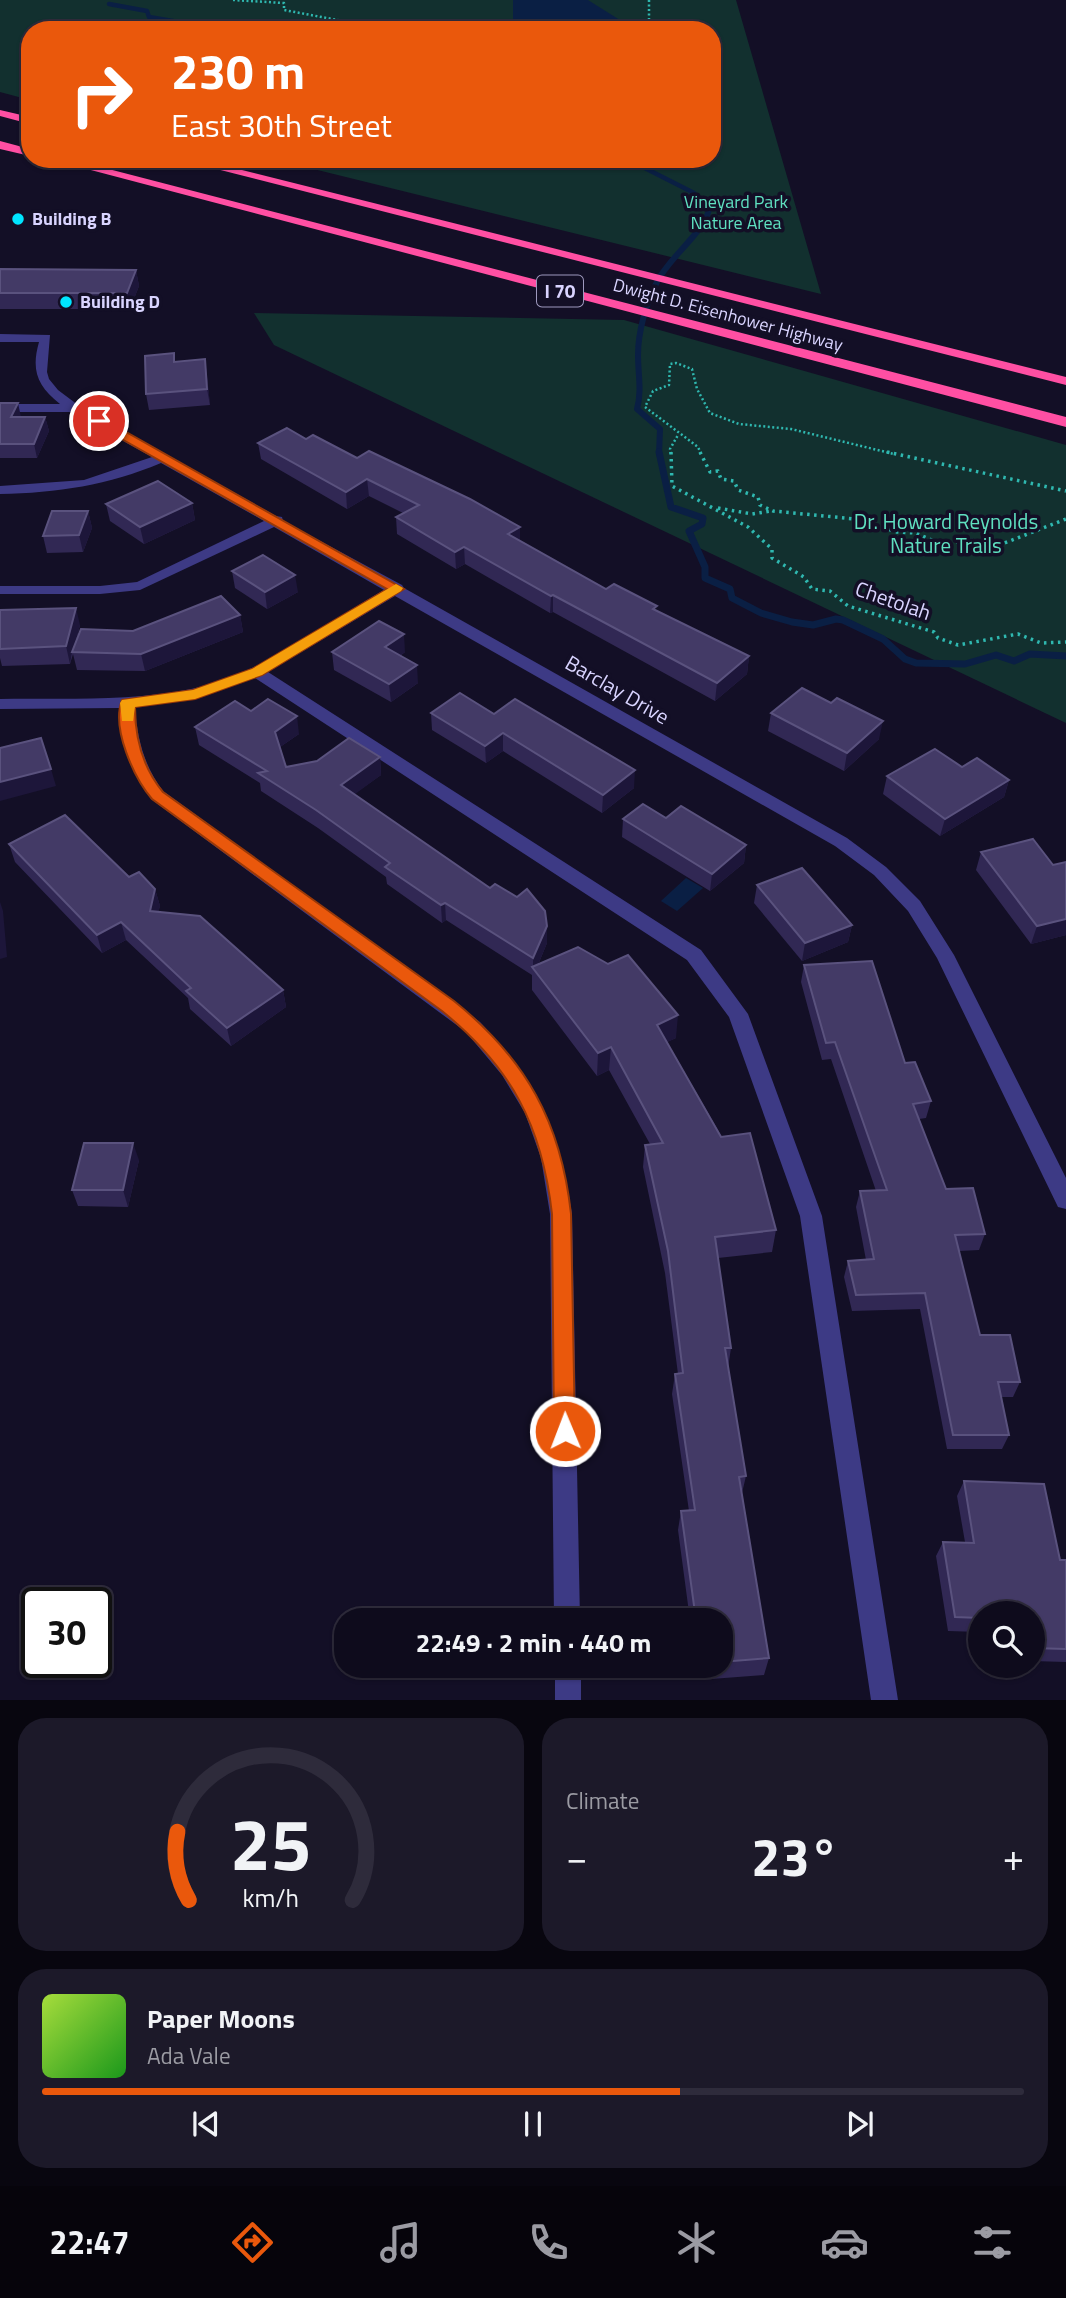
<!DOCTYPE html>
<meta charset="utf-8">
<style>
:root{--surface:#0e0b1c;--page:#1c1929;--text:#f1f3f6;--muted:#9b9ba3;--line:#2e2b3b;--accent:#ea580c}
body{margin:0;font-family:"Titillium Web",sans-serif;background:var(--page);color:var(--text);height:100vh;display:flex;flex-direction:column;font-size:26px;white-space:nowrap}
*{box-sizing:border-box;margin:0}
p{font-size:23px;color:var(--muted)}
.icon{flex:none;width:38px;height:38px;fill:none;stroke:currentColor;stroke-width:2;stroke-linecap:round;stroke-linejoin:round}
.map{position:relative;height:1700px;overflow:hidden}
.sheet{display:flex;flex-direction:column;gap:18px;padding:18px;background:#08060f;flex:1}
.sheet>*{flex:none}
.hud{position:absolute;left:21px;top:21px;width:700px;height:147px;border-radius:28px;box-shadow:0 2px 5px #0004,0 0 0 2px var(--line);background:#ea580c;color:#fff;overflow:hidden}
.controls{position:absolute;left:968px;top:1601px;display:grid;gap:14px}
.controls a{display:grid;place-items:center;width:77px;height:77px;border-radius:50%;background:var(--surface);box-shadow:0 2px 5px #0004,0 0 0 2px var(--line);font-size:35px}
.speed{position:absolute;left:21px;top:1587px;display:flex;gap:14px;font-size:35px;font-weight:700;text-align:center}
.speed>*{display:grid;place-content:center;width:91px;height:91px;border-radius:50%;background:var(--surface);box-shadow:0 2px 5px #0004,0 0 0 2px var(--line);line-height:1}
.speed .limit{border:4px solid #111;border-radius:10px;background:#fff;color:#111}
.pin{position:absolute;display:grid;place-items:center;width:60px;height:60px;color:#fff;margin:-30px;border:4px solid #fff;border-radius:50%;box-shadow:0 2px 7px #0007}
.me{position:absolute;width:77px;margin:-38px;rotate:359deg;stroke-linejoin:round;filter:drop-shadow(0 0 5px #0008)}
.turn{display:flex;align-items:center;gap:24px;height:147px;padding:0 35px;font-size:32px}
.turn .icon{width:91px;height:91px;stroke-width:2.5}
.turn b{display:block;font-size:49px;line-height:60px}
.big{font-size:52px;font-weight:700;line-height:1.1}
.sheet .widget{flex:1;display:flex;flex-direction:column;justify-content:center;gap:10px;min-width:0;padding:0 24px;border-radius:28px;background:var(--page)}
.sheet .dial{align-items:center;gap:0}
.dial svg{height:182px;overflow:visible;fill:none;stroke:var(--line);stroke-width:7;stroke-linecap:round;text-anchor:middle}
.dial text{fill:var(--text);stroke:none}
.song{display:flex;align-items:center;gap:21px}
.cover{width:84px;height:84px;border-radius:10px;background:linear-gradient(135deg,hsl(80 70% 55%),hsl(120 70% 35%))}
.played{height:7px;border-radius:4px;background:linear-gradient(90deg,var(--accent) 65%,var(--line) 65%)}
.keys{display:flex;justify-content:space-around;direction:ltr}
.heat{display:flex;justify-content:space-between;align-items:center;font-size:38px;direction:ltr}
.sheet .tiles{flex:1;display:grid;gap:18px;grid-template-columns:1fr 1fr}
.widget:last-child{grid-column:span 2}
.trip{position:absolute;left:334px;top:1608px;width:399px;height:70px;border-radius:28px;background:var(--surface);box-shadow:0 2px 5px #0004,0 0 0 2px var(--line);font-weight:700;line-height:70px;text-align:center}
.dock{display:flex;height:112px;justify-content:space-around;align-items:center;background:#06040b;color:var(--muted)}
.dock .icon{width:49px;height:49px}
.dock .current{color:var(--accent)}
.dock b{font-size:32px;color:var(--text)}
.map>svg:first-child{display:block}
</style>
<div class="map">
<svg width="1066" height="1700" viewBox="0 0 1066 1700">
<rect width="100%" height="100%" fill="#130f26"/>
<g fill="#12302f">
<path d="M0,0H736L821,294L273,159H712V30H30V100L0,92Z"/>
<path d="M254,313L624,320L1066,445V723L274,345Z"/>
</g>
<g fill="#0a1f44">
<path d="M513,0H588L631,27L630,30H522L513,21Z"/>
<path d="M686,878L703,888L677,911L661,901Z"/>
</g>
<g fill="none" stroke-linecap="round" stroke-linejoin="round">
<g stroke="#0a1f44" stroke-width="4.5">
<path d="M109,4L147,11L149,17L226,30"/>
<path d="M627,159L694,193L701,200"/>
</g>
<path stroke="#0a1f44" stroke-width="6" d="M659,454L660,429L637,409C642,391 638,374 638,355C638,332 646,303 657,282C669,257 705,232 709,209L699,199"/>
<path stroke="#0a1f44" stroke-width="7" d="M659,452L671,507L703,518L702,524L689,531L705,567V578L730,589L732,598L761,613L792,622L813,625L836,619L843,620L883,639L905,659L916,663L965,664L996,655L1014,661L1030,654L1066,656"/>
<g stroke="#2fb8b0" stroke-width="2.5" stroke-dasharray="2 2.5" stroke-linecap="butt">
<path d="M233,0L284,3V10L391,30"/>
<path d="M649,0V30"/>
<path d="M419,30H446"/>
<path d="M712,62L716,64L712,72"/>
<path d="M671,454L670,449L678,435"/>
<path d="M701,454L698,447L645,407L653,391L669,385L670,364L676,363L692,369L697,389L710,413L739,424L791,429L894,454"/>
</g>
<g stroke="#2fb8b0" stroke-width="3.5" stroke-dasharray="2.5 4.5" stroke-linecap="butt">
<path d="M671,452L672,486L748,527L772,549V558L804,577L812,589L830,591L848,606L934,632L938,638L958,645L1018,634L1041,643L1066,642"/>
<path d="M700,452L710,472L718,471L721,479L734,481L738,490L758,497L760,505L773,511L855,519L897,532L916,533L938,543L948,544L969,540L1002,544L1066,519"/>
<path d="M887,452L1066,491"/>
<path d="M718,508L752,514L771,511"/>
</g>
<g fill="#3d3a85" fill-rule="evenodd">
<path d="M0,334L50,335L47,372L49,379L58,390L78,405L276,516L282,517L283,521L402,585L404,588L847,838L886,867L920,901L954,955L1066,1178V1209L1058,1207L937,958L908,911L874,875L835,846L395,596L268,672L701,950L748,1014L822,1216L898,1700H871L800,1216L729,1017L687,960L255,678L195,699L135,707C137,738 144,766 163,791L480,1022C535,1082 560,1133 572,1214L580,1620H554L550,1214L541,1158L525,1113L502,1075L466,1032L151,799C131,772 121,742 119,708L0,709V699C63,698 129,702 191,689C258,676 325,624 384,590L274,527L140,590L100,594H0V586H100L137,582L264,521L161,463C109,485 57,493 0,494V486L84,480L152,457L71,412H0V404H60C37,386 31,370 39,342H0Z"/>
<rect x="555" y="1666" width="26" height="34"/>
</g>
<g fill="#ff4fa3" fill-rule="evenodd">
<path d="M0,110L30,117V124L0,116Z"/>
<path d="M0,141L30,149V156L0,149Z"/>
<path d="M49,159H70L1066,417V427Z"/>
<path d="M177,159H198L1066,377V385Z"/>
</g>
</g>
<g fill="#312854">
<path d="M0,269L136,270L139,286L130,309H0Z"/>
<path d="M174,353L175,362L205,359L210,405L149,410L146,394Z"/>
<path d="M0,403L21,417H45L49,431L37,458H0Z"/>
<path d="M306,439L357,458L520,527V541L606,589L657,611L749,656L747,674L715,701L553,612L550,613L465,564L456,569L397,534L396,517L403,513L369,496L347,509L261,459L258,443Z"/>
<path d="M192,503L195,520L144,544L110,521L106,504Z"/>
<path d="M88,511L92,528L83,552L47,553L43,536Z"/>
<path d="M232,571L298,592L267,609L235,588Z"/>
<path d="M0,610L80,625L75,646L133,631L240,615L243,632L145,671L77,670L73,654L70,664L2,666L0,658Z"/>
<path d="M332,652H405L400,656L418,683L391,702L334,670Z"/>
<path d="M251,711L299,734L280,747L286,767L380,757L381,775L354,794L547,943L538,965L676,1038L667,1042L776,1230L772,1252L718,1258L731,1348L728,1368L746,1476L742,1493L769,1658L764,1675L698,1680L696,1666H721V1620H690L678,1530L681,1511H689L672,1394L675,1374H678L665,1273L643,1167L645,1145L650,1144L609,1070L597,1076L532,990V975L446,920L442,923L387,884L386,877L318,828L261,791L260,783L199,745L195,727Z"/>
<path d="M431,713L494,714L634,788L602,813L503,751L486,763L432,730Z"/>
<path d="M771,713L879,739L844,771L768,731Z"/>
<path d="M887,776L1009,780L1004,797L940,836L883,794Z"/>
<path d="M666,818L746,845L744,863L710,891L622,837L623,819Z"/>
<path d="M9,844L129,877L155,889L160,906L158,912L283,990L286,1007L231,1046L190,1009L188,998L126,940L102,953L15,862Z"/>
<path d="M981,852L1053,865L1066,862V935L1031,944L976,870Z"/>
<path d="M757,885L852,925L848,942L802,961L754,903Z"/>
<path d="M804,965L905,1063L931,1101L926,1118L919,1119L946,1189L985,1234L979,1250L959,1251L980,1335L1020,1382L1013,1397H1001L1009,1435L1002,1449H947L920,1309L852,1311L844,1277L848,1261L866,1260L856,1207L860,1191H876L831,1059L822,1060L801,982Z"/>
<path d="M139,1160L128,1207L78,1206L72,1190Z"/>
<path d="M964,1481L1060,1560H1066V1662L1032,1661V1614H980V1633V1632L948,1631L936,1556L943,1542H965L957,1496Z"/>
</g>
<g fill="#1d163a">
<path d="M136,270L139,286L130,309L127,293Z"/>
<path d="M205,359L207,375L210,405L207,389Z"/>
<path d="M18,403L21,417H11Z"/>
<path d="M45,417L49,431L37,458L34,444Z"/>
<path d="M367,479L369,496L347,509L346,492Z"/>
<path d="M192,503L195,520L144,544L140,527Z"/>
<path d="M88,511L92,528L83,552L79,535Z"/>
<path d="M520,527V544L508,534Z"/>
<path d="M464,547L465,564L456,569L455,552Z"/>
<path d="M295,575L298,592L267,609L265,592Z"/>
<path d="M553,595V612L550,613L551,596Z"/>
<path d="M76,608L80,625L73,652H72L70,664L66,646Z"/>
<path d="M240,615L243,632L145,671L141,654Z"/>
<path d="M404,634L405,652L386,665L385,647Z"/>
<path d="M749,656L747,674L715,701L717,683Z"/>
<path d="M417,665L418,683L391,702L389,684Z"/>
<path d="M297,716L299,734L277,749L275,732Z"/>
<path d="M883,721L879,739L844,771L847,753Z"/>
<path d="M503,733V751L486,763L485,746Z"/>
<path d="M380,757L381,775L343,803L341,785Z"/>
<path d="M51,769L56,786L0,801V782Z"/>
<path d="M635,770L634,788L602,813L603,795Z"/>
<path d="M1009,780L1004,797L940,836L945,819Z"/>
<path d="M746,845L744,863L710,891L712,874Z"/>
<path d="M155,889L160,906L154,929L150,911Z"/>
<path d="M0,902L3,911L7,957L0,959Z"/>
<path d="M445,903L446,920L442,923L441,905Z"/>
<path d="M1066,919V935L1031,944L1037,926Z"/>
<path d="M121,922L126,940L102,953L97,935Z"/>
<path d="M852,925L848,942L802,961L805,943Z"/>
<path d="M547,926V943L535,972L533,969V958Z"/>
<path d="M283,990L286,1007L231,1046L227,1028Z"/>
<path d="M678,1015L676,1038L655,1048L657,1025Z"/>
<path d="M611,1047L609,1070L597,1076L598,1053Z"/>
<path d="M133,1143L139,1160L128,1207L123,1190Z"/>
</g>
<g fill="#433a66" stroke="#5a527e" stroke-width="2">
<path d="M0,269L136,270L127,293H0Z"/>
<path d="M174,353V362L205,359L207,389L146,394L145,356Z"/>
<path d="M0,403H18L11,417H45L34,444H0Z"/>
<path d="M287,428L306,439L313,435L357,458L369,451L470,499L520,527L508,534L606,589L614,584L657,606L653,609L749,656L717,683L553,595L551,596L464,547L455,552L396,517L419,505L367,479L346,492L258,443Z"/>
<path d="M158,481L192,503L140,527L106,504Z"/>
<path d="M52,511H88L79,535L43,536Z"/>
<path d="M263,555L295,575L265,592L232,571Z"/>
<path d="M221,596L240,615L141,654L72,652L81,629L133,631Z"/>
<path d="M76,608L66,646L0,649V610Z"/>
<path d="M379,621L404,634L385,647L417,665L389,684L332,652Z"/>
<path d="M802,688L831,703L837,698L883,721L847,753L771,713Z"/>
<path d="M460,693L494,714L515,699L635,770L603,795L503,733L485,746L431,713Z"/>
<path d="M268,699L297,716L275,732L286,767L317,761L349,738L380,757L341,785L490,888L495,884L517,897L527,889L545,911L547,926L533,958L445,903L441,905L385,867L390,863L316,810L258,773L267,771L195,727L235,701L251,711Z"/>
<path d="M41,738L51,769L0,782V748Z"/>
<path d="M935,749L962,767L977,758L1009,780L945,819L887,776Z"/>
<path d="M643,804L666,818L681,806L746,845L712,874L623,819Z"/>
<path d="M65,815L129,877L139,872L155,889L150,911L200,916L283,990L227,1028L186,991L191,988L121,922L97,935L9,844Z"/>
<path d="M1033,839L1053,865L1066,862V919L1037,926L981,852Z"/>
<path d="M802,868L852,925L805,943L757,885Z"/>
<path d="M578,947L608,964L628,955L678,1015L657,1025L721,1137L750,1133L776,1230L715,1237L731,1348H725L746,1476L739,1477L769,1658L721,1662V1620H696L681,1511L695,1510L675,1374L683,1373L668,1251L645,1145L663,1143L611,1047L598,1053L532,967Z"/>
<path d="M872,961L905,1063L915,1062L931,1101L913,1104L946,1189L973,1188L985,1234L955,1235L980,1335H1010L1020,1382H998L1009,1435H953L925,1293L856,1295L848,1261L874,1259L860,1191L887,1190L835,1042L826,1043L804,965Z"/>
<path d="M84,1143H133L123,1190H72Z"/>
<path d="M964,1481L1044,1484L1060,1560H1066V1649L1032,1648V1614H980V1618L955,1617L943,1542L974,1543Z"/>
</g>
<path fill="#ea580c" stroke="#983908" stroke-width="2" d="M95,419H103L404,589L262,675L195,699L135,707C135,737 143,768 163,792L454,1001C526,1059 561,1122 571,1214L575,1431L572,1438L565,1441L557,1438L554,1431L552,1214C542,1125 511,1067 442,1011L152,799C134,778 111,728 122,700L193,690L252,669L387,589L95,424Z"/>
<path fill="#f59e0b" d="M396,584L403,588L401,591L262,675L195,699L135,707L133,721H122L120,703L122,700L193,690L252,669Z"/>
<g fill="#00e5ff" stroke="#130f26" stroke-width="2.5">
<circle cx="18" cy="219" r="7"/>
<circle cx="66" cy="302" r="7"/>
</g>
<g text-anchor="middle" stroke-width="7" stroke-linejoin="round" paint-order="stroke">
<g font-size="18" fill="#5fe0c0" stroke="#130f26">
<text x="736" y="208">Vineyard Park<tspan x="736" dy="21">Nature Area</tspan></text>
</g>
<g font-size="18" font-weight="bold" fill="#d9d4ff" stroke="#130f26" text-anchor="start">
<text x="32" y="225">Building B</text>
<text x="80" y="308">Building D</text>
</g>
<g font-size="18" fill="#d9d4ff" stroke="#130f26">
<text transform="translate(728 315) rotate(15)" y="6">Dwight D. Eisenhower Highway</text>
</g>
<rect fill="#130f26" stroke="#9e99be" stroke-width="2" x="537" y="275.5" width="46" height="31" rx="5"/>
<g font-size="19" font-weight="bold" fill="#d9d4ff">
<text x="560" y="298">I 70</text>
</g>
<g font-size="21" fill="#5fe0c0" stroke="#130f26">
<text x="946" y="529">Dr. Howard Reynolds<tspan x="946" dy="24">Nature Trails</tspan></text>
</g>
<g font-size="21" fill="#d9d4ff" stroke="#130f26">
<text transform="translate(893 601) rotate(19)" y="7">Chetolah</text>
<text transform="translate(617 690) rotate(30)" y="7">Barclay Drive</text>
</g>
</g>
</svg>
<div class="controls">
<a><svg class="icon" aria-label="search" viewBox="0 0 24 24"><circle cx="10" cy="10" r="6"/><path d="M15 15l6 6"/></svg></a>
</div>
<div class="speed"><div class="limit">30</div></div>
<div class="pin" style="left:99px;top:421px;background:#d93025"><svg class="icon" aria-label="arrive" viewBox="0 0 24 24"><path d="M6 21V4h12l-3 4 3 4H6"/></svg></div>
<svg class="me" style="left:565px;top:1431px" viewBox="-20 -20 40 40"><circle r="17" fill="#ea580c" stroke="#fff" stroke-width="3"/><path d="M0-11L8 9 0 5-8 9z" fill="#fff"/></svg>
<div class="trip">22:49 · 2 min · 440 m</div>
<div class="hud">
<div class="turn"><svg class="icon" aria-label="right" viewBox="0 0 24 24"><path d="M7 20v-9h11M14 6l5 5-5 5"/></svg><div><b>230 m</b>East 30th Street</div></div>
</div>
</div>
<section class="sheet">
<div class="tiles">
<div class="widget dial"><svg viewBox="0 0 100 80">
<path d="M14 69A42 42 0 1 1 86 69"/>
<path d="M14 69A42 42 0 0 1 9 39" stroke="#ea580c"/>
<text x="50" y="56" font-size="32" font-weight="700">25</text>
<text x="50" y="72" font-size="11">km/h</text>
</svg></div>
<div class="widget"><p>Climate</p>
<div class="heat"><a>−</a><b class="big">23°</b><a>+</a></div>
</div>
<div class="widget">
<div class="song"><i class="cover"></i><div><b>Paper Moons</b><p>Ada Vale</p></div></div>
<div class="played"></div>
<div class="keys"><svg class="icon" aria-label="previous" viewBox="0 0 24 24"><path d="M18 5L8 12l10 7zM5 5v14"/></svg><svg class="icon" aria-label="pause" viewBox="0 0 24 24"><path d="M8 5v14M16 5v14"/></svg><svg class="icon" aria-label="next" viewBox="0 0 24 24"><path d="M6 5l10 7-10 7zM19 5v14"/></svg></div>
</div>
</div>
</section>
<nav class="dock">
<b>22:47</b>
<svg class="icon current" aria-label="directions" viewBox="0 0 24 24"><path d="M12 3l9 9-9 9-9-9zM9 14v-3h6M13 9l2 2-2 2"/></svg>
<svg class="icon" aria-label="music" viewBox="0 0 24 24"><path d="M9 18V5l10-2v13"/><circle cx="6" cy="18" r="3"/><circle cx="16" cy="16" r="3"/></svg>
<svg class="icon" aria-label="phone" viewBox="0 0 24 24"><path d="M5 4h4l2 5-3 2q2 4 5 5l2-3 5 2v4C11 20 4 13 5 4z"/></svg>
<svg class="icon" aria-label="climate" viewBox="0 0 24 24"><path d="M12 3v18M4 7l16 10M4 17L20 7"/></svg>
<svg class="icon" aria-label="car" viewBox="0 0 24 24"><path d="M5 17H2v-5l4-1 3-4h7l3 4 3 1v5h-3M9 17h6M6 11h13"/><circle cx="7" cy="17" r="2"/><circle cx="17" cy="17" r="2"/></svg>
<svg class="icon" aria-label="filters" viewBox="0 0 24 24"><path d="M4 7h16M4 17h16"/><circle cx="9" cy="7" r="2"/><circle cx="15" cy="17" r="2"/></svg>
</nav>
